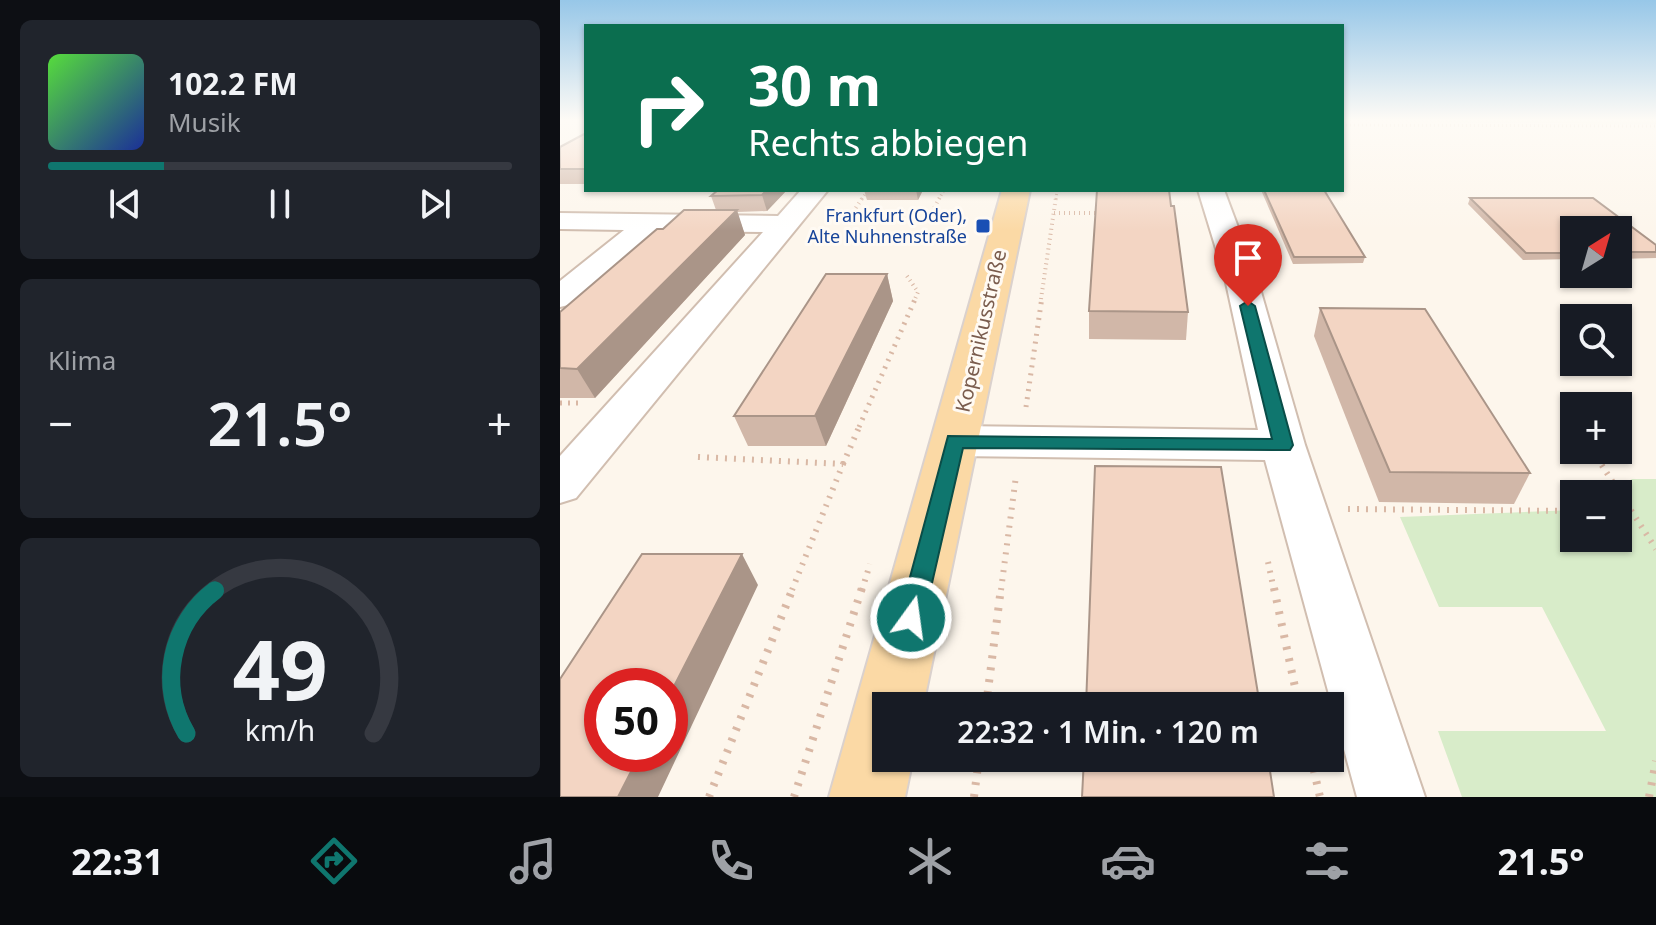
<!DOCTYPE html>
<html lang="de">
<meta charset="utf-8">
<style>
:root{--surface:#171b24;--page:#20242c;--text:#f1f3f6;--muted:#9ea1a6;--line:#363941;--accent:#0f766e}
body{margin:0;font-family:"Noto Sans",sans-serif;background:var(--page);color:var(--text);height:100vh;display:flex;flex-direction:column;font-size:30px;white-space:nowrap}
*{box-sizing:border-box;margin:0}
p{font-size:26px;color:var(--muted)}
.icon{flex:none;width:44px;height:44px;fill:none;stroke:currentColor;stroke-width:2;stroke-linecap:round;stroke-linejoin:round}
.map{position:relative;flex:1;overflow:hidden}
.sheet{display:flex;flex-direction:column;gap:20px;padding:20px;background:#0d0f14;width:560px}
.sheet>*{flex:none}
.banner{position:absolute;left:24px;top:24px;width:760px;height:168px;border-radius:0px;box-shadow:0 2px 6px #0004;background:#0b6e4f;color:#fff;overflow:hidden}
.needle{width:52px;rotate:37deg}
.buttons{position:absolute;left:1000px;top:216px;display:grid;gap:16px}
.buttons a{display:grid;place-items:center;width:72px;height:72px;border-radius:0px;background:var(--surface);box-shadow:0 2px 6px #0004;font-size:40px}
.speed{position:absolute;left:24px;top:668px;display:flex;gap:16px;font-size:40px;font-weight:700;text-align:center}
.speed>*{display:grid;place-content:center;width:104px;height:104px;border-radius:50%;background:var(--surface);box-shadow:0 2px 6px #0004;line-height:1}
.speed .limit{border:12px solid #d22;background:#fff;color:#111}
.pin{position:absolute;display:grid;place-items:center;width:68px;height:68px;color:#fff;margin:-82px -34px;border-radius:50% 50% 50% 0;rotate:-45deg;box-shadow:0 0 8px #0007}
.pin .icon{rotate:45deg}
.me{position:absolute;width:88px;margin:-44px;rotate:14deg;stroke-linejoin:round;filter:drop-shadow(0 0 6px #0008)}
.turn{display:flex;align-items:center;gap:28px;height:168px;padding:0 32px;font-size:36px}
.turn .icon{width:104px;height:104px;stroke-width:2.5}
.turn b{display:block;font-size:56px;line-height:68px}
.big{font-size:60px;font-weight:600;line-height:1.1}
.sheet .widget{flex:1;display:flex;flex-direction:column;justify-content:center;gap:12px;min-width:0;padding:0 28px;border-radius:12px;background:var(--page)}
.sheet .dial{align-items:center;gap:0}
.dial svg{height:208px;overflow:visible;fill:none;stroke:var(--line);stroke-width:7;stroke-linecap:round;text-anchor:middle}
.dial text{fill:var(--text);stroke:none}
.song{display:flex;align-items:center;gap:24px}
.cover{width:96px;height:96px;border-radius:12px;background:linear-gradient(135deg,hsl(110 70% 55%),hsl(230 70% 35%))}
.played{height:8px;border-radius:4px;background:linear-gradient(90deg,var(--accent) 25%,var(--line) 25%)}
.keys{display:flex;justify-content:space-around;direction:ltr}
.heat{display:flex;justify-content:space-between;align-items:center;font-size:44px;direction:ltr}
.trip{position:absolute;left:312px;top:692px;width:472px;height:80px;border-radius:0px;background:var(--surface);box-shadow:0 2px 6px #0004;font-weight:600;line-height:80px;text-align:center}
.dock{display:flex;height:128px;justify-content:space-around;align-items:center;background:#090b0e;color:var(--muted)}
.dock .icon{width:56px;height:56px}
.dock .on{color:var(--accent)}
.dock b{font-size:36px;color:var(--text)}
main{display:flex;flex:1;min-height:0}
.map>svg:first-child{display:block}
</style>
<main>
<section class="sheet">
<div class="widget">
<div class="song"><i class="cover"></i><div><b>102.2 FM</b><p>Musik</p></div></div>
<div class="played"></div>
<div class="keys"><svg class="icon" aria-label="previous" viewBox="0 0 24 24"><path d="M18 5L8 12l10 7zM5 5v14"/></svg><svg class="icon" aria-label="pause" viewBox="0 0 24 24"><path d="M8 5v14M16 5v14"/></svg><svg class="icon" aria-label="next" viewBox="0 0 24 24"><path d="M6 5l10 7-10 7zM19 5v14"/></svg></div>
</div>
<div class="widget"><p>Klima</p>
<div class="heat"><a>−</a><b class="big">21.5°</b><a>+</a></div>
</div>
<div class="widget dial"><svg viewBox="0 0 100 80">
<path d="M14 69A42 42 0 1 1 86 69"/>
<path d="M14 69A42 42 0 0 1 25 14" stroke="#0f766e"/>
<text x="50" y="56" font-size="32" font-weight="700">49</text>
<text x="50" y="72" font-size="11">km/h</text>
</svg></div>
</section>
<div class="map">
<svg width="1096" height="797" viewBox="0 0 1096 797">
<rect width="100%" height="100%" fill="#fdf6ec"/>
<g fill="#d8ecc9">
<path d="M782,120H1096V124L782,121Z"/>
<path d="M1072,479H1096V797H902L878,731H1046L982,607H879L840,517L1014,510V538H1058V494H1049Z"/>
</g>
<g fill="none" stroke-linecap="round" stroke-linejoin="round">
<g stroke="#d1beb0" stroke-width="4">
<g id="minor">
<path d="M241,190H268L16,498L0,503V456L203,232L98,231L12,304L0,307V281L64,230L0,229V213L218,216Z"/>
<path d="M638,190H664L697,278L745,445L865,797H797L705,460L395,456L380,451L373,441L380,431L395,426L698,430L665,278Z"/>
</g>
</g>
<g stroke="#dad1cd" stroke-width="4">
<path id="major" d="M442,190H470L363,706H326V758H353L345,797H269Z"/>
</g>
<g stroke="#d9b8a5" stroke-width="3" stroke-dasharray="1 3" stroke-linecap="butt">
<path d="M782,125L1096,126"/>
<path d="M302,199L308,190"/>
<path d="M379,199L384,190"/>
<path d="M496,199L497,190"/>
</g>
<g stroke="#d9b8a5" stroke-width="4" stroke-dasharray="1 4" stroke-linecap="butt">
<path d="M293,212L303,197"/>
<path d="M372,212L380,197"/>
<path d="M494,213H540"/>
<path d="M347,276L358,292L355,299"/>
<path d="M481,299L496,197"/>
</g>
<g stroke="#d9b8a5" stroke-width="5" stroke-dasharray="2 6" stroke-linecap="butt">
<path d="M0,403H19"/>
<path d="M466,407L482,297"/>
<path d="M299,427L356,297"/>
</g>
<g stroke="#d9b8a5" stroke-width="6" stroke-dasharray="2 7" stroke-linecap="butt">
<path d="M1032,450L1096,549"/>
<path d="M138,457L283,464L232,590"/>
<path d="M283,464L300,425"/>
<path d="M788,509L1014,511"/>
<path d="M1058,512H1072"/>
<path d="M708,562L714,590"/>
<path d="M302,590L310,564"/>
<path d="M441,590L456,476"/>
</g>
<g stroke="#d9b8a5" stroke-width="8" stroke-dasharray="3 9" stroke-linecap="butt">
<path d="M714,588L739,706"/>
<path d="M426,706L441,588"/>
<path d="M751,758L760,797"/>
<path d="M149,797L233,588"/>
<path d="M234,797L302,588"/>
<path d="M414,797L419,758"/>
<path d="M1089,797L1096,761"/>
</g>
<use href="#minor" fill="#fff" fill-rule="evenodd"/>
<use href="#major" fill="#fbd9a5" fill-rule="evenodd"/>
</g>
<g fill="#d1b7a8">
<path d="M26,133V184H0V147Z"/>
<path d="M227,190L207,211L177,212L185,235L35,398H0V312L103,229L156,210L151,196Z"/>
<path d="M304,190H363L358,200H307Z"/>
<path d="M701,190H764L805,257L803,263L733,264Z"/>
<path d="M910,198H1033L1096,245V258L1058,259V230H1014V259L963,260L908,204Z"/>
<path d="M611,206L628,312L626,340L529,339V311Z"/>
<path d="M327,274L333,301L266,446H188L174,416Z"/>
<path d="M760,308L970,473L954,504L819,502L754,336Z"/>
</g>
<g fill="#aa9588">
<path d="M207,190H227L207,211L202,195Z"/>
<path d="M356,190H363L358,200Z"/>
<path d="M177,210L185,235L35,398L17,369Z"/>
<path d="M327,274L333,301L266,446L255,416Z"/>
<path d="M182,554L198,585L98,797H58L80,754H110V694Z"/>
</g>
<g fill="#f3d5c3" stroke="#aa9588" stroke-width="2">
<path d="M26,133V169H0V147Z"/>
<path d="M158,190H207L202,195L151,196Z"/>
<path d="M537,190H609L611,206H614L628,312L529,311Z"/>
<path d="M704,190H764L805,257H734Z"/>
<path d="M910,198H1033L1096,245V252H1058V230H1014V253H966Z"/>
<path d="M124,210H177L17,369L0,368V312L97,229H103Z"/>
<path d="M266,274H327L255,416H174Z"/>
<path d="M760,308L865,309L970,473L830,472Z"/>
<path d="M535,466L661,467L700,706H526Z"/>
<path d="M82,554H182L110,694V686H42V754H80L58,797H0V679Z"/>
<path d="M524,758H708L714,797H522Z"/>
</g>
<linearGradient id="sky" x2="0" y2="1"><stop stop-color="#97c7e8"/><stop offset="0.52" stop-color="#fefbf6"/><stop offset="1" stop-color="#fefbf6" stop-opacity="0"/></linearGradient>
<rect width="1096" height="231" fill="url(#sky)"/>
<path fill="#0f766e" stroke="#0a4d48" stroke-width="2" d="M688,301L695,306L733,445L730,450L403,448L364,618L360,625L351,629L342,625L339,618L388,436L712,439L680,306Z"/>
<rect fill="#1a4fb4" stroke="#fffaf3" stroke-width="3" x="415" y="218" width="16" height="16" rx="4"/>
<g text-anchor="middle" stroke-width="6" stroke-linejoin="round" paint-order="stroke">
<g font-size="18" fill="#164399" stroke="#fffaf3" text-anchor="end">
<text x="407" y="222">Frankfurt (Oder),<tspan x="407" dy="21">Alte Nuhnenstraße</tspan></text>
</g>
<g font-size="20" fill="#7a5c4d" stroke="#fffaf3">
<text transform="translate(421 331) rotate(-77)" y="7">Kopernikusstraße</text>
</g>
</g>
</svg>
<div class="buttons">
<a><svg class="needle" viewBox="-14 -14 28 28"><path d="M0-13l5 13h-10z" fill="#e53935"/><path d="M0 13l5-13h-10z" fill="#9ea1a6"/></svg></a>
<a><svg class="icon" aria-label="search" viewBox="0 0 24 24"><circle cx="10" cy="10" r="6"/><path d="M15 15l6 6"/></svg></a>
<a>+</a>
<a>−</a>
</div>
<div class="speed"><div class="limit">50</div></div>
<div class="pin" style="left:688px;top:306px;background:#d93025"><svg class="icon" aria-label="arrive" viewBox="0 0 24 24"><path d="M6 21V4h12l-3 4 3 4H6"/></svg></div>
<svg class="me" style="left:351px;top:618px" viewBox="-20 -20 40 40"><circle r="17" fill="#0f766e" stroke="#fff" stroke-width="3"/><path d="M0-11L8 9 0 5-8 9z" fill="#fff"/></svg>
<div class="trip">22:32 · 1 Min. · 120 m</div>
<div class="banner">
<div class="turn"><svg class="icon" aria-label="right" viewBox="0 0 24 24"><path d="M7 20v-9h11M14 6l5 5-5 5"/></svg><div><b>30 m</b>Rechts abbiegen</div></div>
</div>
</div>
</main>
<nav class="dock">
<b>22:31</b>
<svg class="icon on" aria-label="directions" viewBox="0 0 24 24"><path d="M12 3l9 9-9 9-9-9zM9 14v-3h6M13 9l2 2-2 2"/></svg>
<svg class="icon" aria-label="music" viewBox="0 0 24 24"><path d="M9 18V5l10-2v13"/><circle cx="6" cy="18" r="3"/><circle cx="16" cy="16" r="3"/></svg>
<svg class="icon" aria-label="phone" viewBox="0 0 24 24"><path d="M5 4h4l2 5-3 2q2 4 5 5l2-3 5 2v4C11 20 4 13 5 4z"/></svg>
<svg class="icon" aria-label="climate" viewBox="0 0 24 24"><path d="M12 3v18M4 7l16 10M4 17L20 7"/></svg>
<svg class="icon" aria-label="car" viewBox="0 0 24 24"><path d="M5 17H2v-5l4-1 3-4h7l3 4 3 1v5h-3M9 17h6M6 11h13"/><circle cx="7" cy="17" r="2"/><circle cx="17" cy="17" r="2"/></svg>
<svg class="icon" aria-label="filters" viewBox="0 0 24 24"><path d="M4 7h16M4 17h16"/><circle cx="9" cy="7" r="2"/><circle cx="15" cy="17" r="2"/></svg>
<b>21.5°</b>
</nav>
